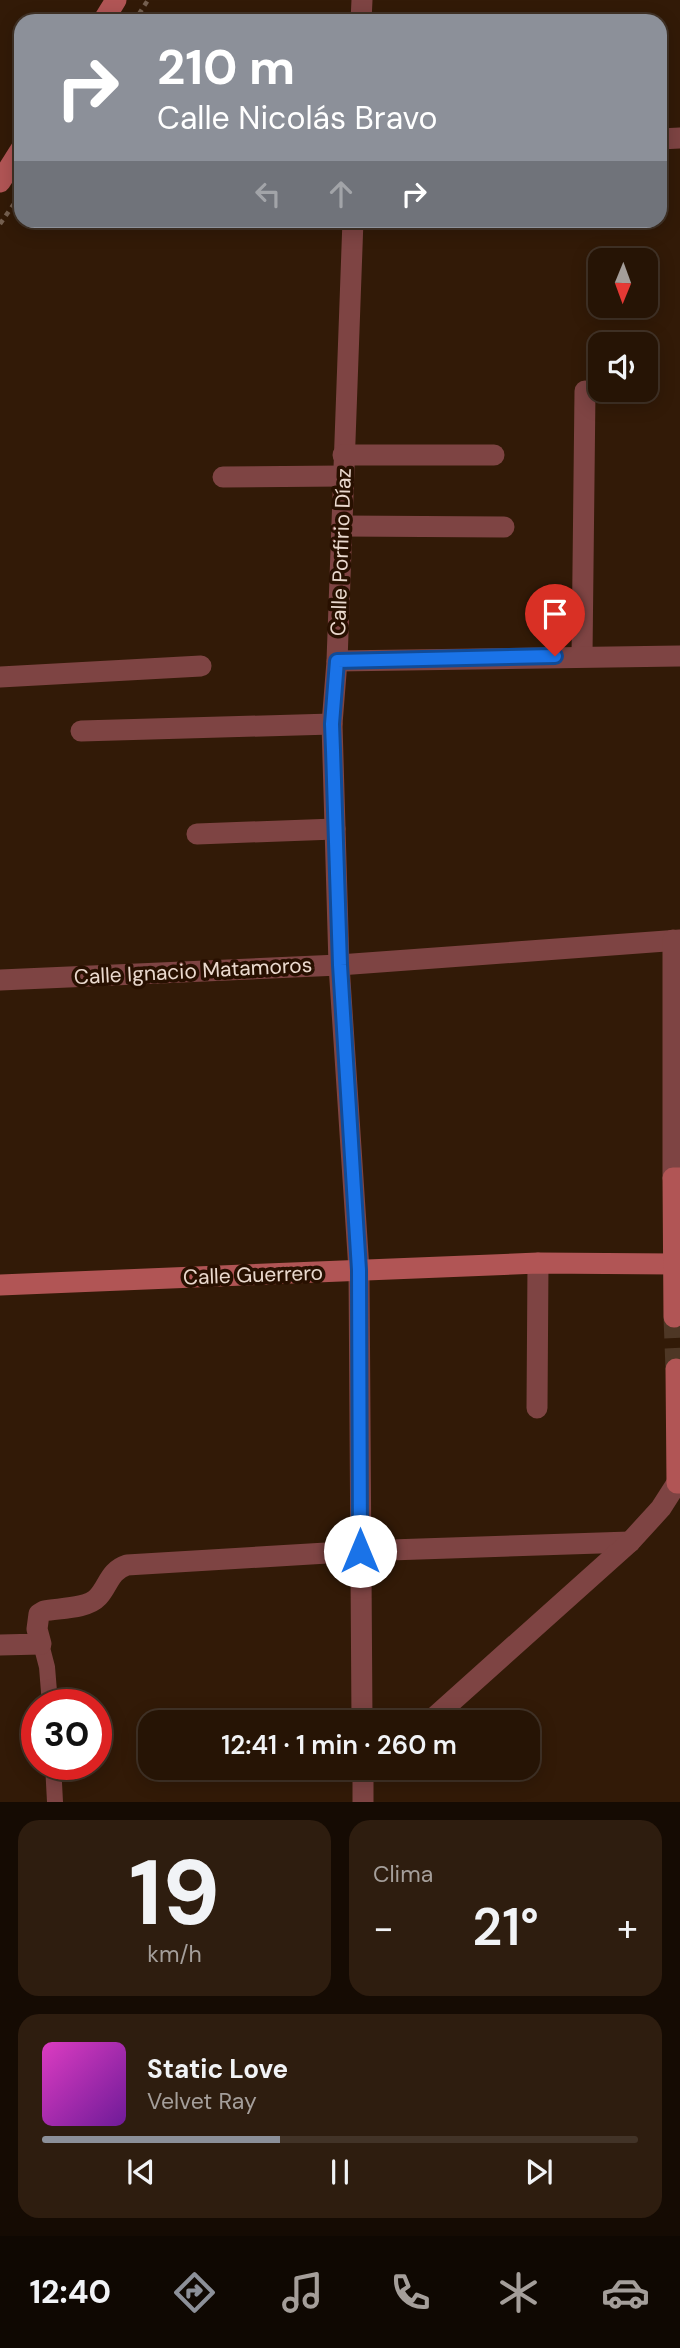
<!DOCTYPE html>
<html lang="es">
<meta charset="utf-8">
<style>
:root{--surface:#261405;--page:#2e1d0f;--text:#f1f3f6;--muted:#a49e9a;--line:#423327;--accent:#8c9099}
body{margin:0;font-family:"DM Sans",sans-serif;background:var(--page);color:var(--text);height:100vh;display:flex;flex-direction:column;font-size:26px;white-space:nowrap}
*{box-sizing:border-box;margin:0}
p{font-size:23px;color:var(--muted)}
.icon{flex:none;width:38px;height:38px;fill:none;stroke:currentColor;stroke-width:2;stroke-linecap:round;stroke-linejoin:round}
.map{position:relative;height:1802px;overflow:hidden}
.side{display:flex;flex-direction:column;gap:18px;padding:18px;background:#150b03;flex:1}
.side>*{flex:none}
.hud{position:absolute;left:14px;top:14px;width:653px;height:214px;border-radius:21px;box-shadow:0 4px 18px #0003,0 0 0 2px var(--line);background:#8c9099;color:#fff;overflow:hidden}
.needle{width:46px;rotate:181deg}
.buttons{position:absolute;left:588px;top:248px;display:grid;gap:14px}
.buttons a{display:grid;place-items:center;width:70px;height:70px;border-radius:14px;background:var(--surface);box-shadow:0 4px 18px #0003,0 0 0 2px var(--line);font-size:35px}
.speed{position:absolute;left:21px;top:1689px;display:flex;gap:14px;font-size:35px;font-weight:700;text-align:center}
.speed>*{display:grid;place-content:center;width:91px;height:91px;border-radius:50%;background:var(--surface);box-shadow:0 4px 18px #0003,0 0 0 2px var(--line);line-height:1}
.speed .limit{border:10px solid #d22;background:#fff;color:#111}
.pin{position:absolute;display:grid;place-items:center;width:60px;height:60px;color:#fff;margin:-72px -30px;border-radius:50% 50% 50% 0;rotate:-45deg;box-shadow:0 0 7px #0007}
.pin .icon{rotate:45deg}
.me{position:absolute;width:77px;margin:-38px;rotate:0deg;stroke-linejoin:round;filter:drop-shadow(0 0 5px #0008)}
.turn{display:flex;align-items:center;gap:24px;height:147px;padding:0 28px;font-size:32px}
.turn .icon{width:91px;height:91px;stroke-width:2.5}
.turn b{display:block;font-size:49px;line-height:60px}
.lanes{display:flex;align-items:center;height:66px;padding:0 28px;background:#0003;justify-content:center;gap:35px;direction:ltr}
.lanes .off{opacity:.35}
.big{font-size:52px;font-weight:600;line-height:1.1}
.side .widget{flex:1;display:flex;flex-direction:column;justify-content:center;gap:10px;min-width:0;padding:0 24px;border-radius:21px;background:var(--page)}
.side .dial{align-items:center;gap:0}
.dial b{font-size:91px;line-height:1}
.song{display:flex;align-items:center;gap:21px}
.cover{width:84px;height:84px;border-radius:10px;background:linear-gradient(135deg,hsl(310 70% 55%),hsl(280 70% 35%))}
.played{height:7px;border-radius:4px;background:linear-gradient(90deg,var(--accent) 40%,var(--line) 40%)}
.keys{display:flex;justify-content:space-around;direction:ltr}
.heat{display:flex;justify-content:space-between;align-items:center;font-size:38px;direction:ltr}
.side .tiles{flex:1;display:grid;gap:18px;grid-template-columns:1fr 1fr}
.widget:last-child{grid-column:span 2}
.trip{position:absolute;left:138px;top:1710px;width:402px;height:70px;border-radius:21px;background:var(--surface);box-shadow:0 4px 18px #0003,0 0 0 2px var(--line);font-weight:600;line-height:70px;text-align:center}
.menu{display:flex;height:112px;justify-content:space-around;align-items:center;background:#0f0802;color:var(--muted)}
.menu .icon{width:49px;height:49px}
.menu .active{color:var(--accent)}
.menu b{font-size:32px;color:var(--text)}
.map>svg:first-child{display:block}
</style>
<div class="map">
<svg width="680" height="1802" viewBox="0 0 680 1802">
<rect width="100%" height="100%" fill="#321a07"/>
<g fill="none" stroke-linecap="round" stroke-linejoin="round">
<path stroke="#4e3725" stroke-width="21" stroke-dasharray="21 10" stroke-linecap="butt" d="M674,1317L676,1369"/>
<g stroke="#756050" stroke-width="4.5" stroke-dasharray="5 5" stroke-linecap="butt">
<path d="M139,14L148,0"/>
<path d="M0,224L16,201"/>
</g>
<g stroke="#7e4443" stroke-width="16">
<path d="M41,1644L47,1667L50,1704"/>
<path d="M53,1764L55,1802"/>
</g>
<g stroke="#7e4443" stroke-width="21">
<path d="M361,21L362,0"/>
<path d="M660,139L680,138"/>
<path d="M353,220L337,661L332,724L339,965L359,1270L362,1722"/>
<path d="M343,455H494"/>
<path d="M223,477L343,476"/>
<path d="M342,526L504,527"/>
<path d="M582,656L585,391"/>
<path d="M337,661L680,656"/>
<path d="M0,677L201,666"/>
<path d="M81,731L332,724"/>
<path d="M197,834L335,829"/>
<path d="M0,980L339,965L680,940"/>
<path d="M673,1178V940"/>
<path d="M537,1408L538,1263"/>
<path d="M0,1645L41,1644L37,1629L39,1614L44,1611C59,1608 87,1609 98,1597C109,1585 109,1571 127,1565L360,1551L630,1542"/>
<path d="M429,1722L630,1542L661,1508L677,1483"/>
<path d="M363,1768V1802"/>
</g>
<g stroke="#b15555" stroke-width="21">
<path d="M103,21L116,0"/>
<path d="M0,182L21,149"/>
<path d="M0,1285L538,1263L674,1264"/>
<path d="M674,1317L673,1178H680"/>
<path d="M676,1369L677,1483H680"/>
</g>
</g>
<g fill="none" stroke-linecap="round" stroke-linejoin="round">
<g stroke="#114b97" stroke-width="18">
<path id="route" d="M360,1551L359,1270L340,965L333,750L332,724L337,661L555,656"/>
</g>
<use href="#route" stroke="#1a73e8" stroke-width="12"/>
</g>
<g text-anchor="middle" stroke-width="7" stroke-linejoin="round" paint-order="stroke">
<g font-size="21" fill="#ead9ce" stroke="#281000">
<text transform="translate(341 552) rotate(-88)" y="7">Calle Porfirio Díaz</text>
<text transform="translate(193 971) rotate(-3)" y="7">Calle Ignacio Matamoros</text>
<text transform="translate(253 1275) rotate(-2)" y="7">Calle Guerrero</text>
</g>
</g>
</svg>
<div class="buttons">
<a><svg class="needle" viewBox="-14 -14 28 28"><path d="M0-13l5 13h-10z" fill="#e53935"/><path d="M0 13l5-13h-10z" fill="#a49e9a"/></svg></a>
<a><svg class="icon" aria-label="sound" viewBox="0 0 24 24"><path d="M4 9h4l5-4v14l-5-4H4zM17 9q2 3 0 6"/></svg></a>
</div>
<div class="speed"><div class="limit">30</div></div>
<div class="pin" style="left:555px;top:656px;background:#d93025"><svg class="icon" aria-label="arrive" viewBox="0 0 24 24"><path d="M6 21V4h12l-3 4 3 4H6"/></svg></div>
<svg class="me" style="left:360px;top:1551px" viewBox="-20 -20 40 40"><circle r="19" fill="#fff"/><path d="M0-13L10 11 0 6-10 11z" fill="#1a73e8"/></svg>
<div class="trip">12:41 · 1 min · 260 m</div>
<div class="hud">
<div class="turn"><svg class="icon" aria-label="right" viewBox="0 0 24 24"><path d="M7 20v-9h11M14 6l5 5-5 5"/></svg><div><b>210 m</b>Calle Nicolás Bravo</div></div>
<div class="lanes"><svg class="icon off" aria-label="left" viewBox="0 0 24 24"><path d="M17 20v-9H6M10 6l-5 5 5 5"/></svg><svg class="icon off" aria-label="ahead" viewBox="0 0 24 24"><path d="M12 20V5M6 11l6-6 6 6"/></svg><svg class="icon" aria-label="right" viewBox="0 0 24 24"><path d="M7 20v-9h11M14 6l5 5-5 5"/></svg></div>
</div>
</div>
<section class="side">
<div class="tiles">
<div class="widget dial"><b>19</b><p>km/h</p></div>
<div class="widget"><p>Clima</p>
<div class="heat"><a>−</a><b class="big">21°</b><a>+</a></div>
</div>
<div class="widget">
<div class="song"><i class="cover"></i><div><b>Static Love</b><p>Velvet Ray</p></div></div>
<div class="played"></div>
<div class="keys"><svg class="icon" aria-label="previous" viewBox="0 0 24 24"><path d="M18 5L8 12l10 7zM5 5v14"/></svg><svg class="icon" aria-label="pause" viewBox="0 0 24 24"><path d="M8 5v14M16 5v14"/></svg><svg class="icon" aria-label="next" viewBox="0 0 24 24"><path d="M6 5l10 7-10 7zM19 5v14"/></svg></div>
</div>
</div>
</section>
<nav class="menu">
<b>12:40</b>
<svg class="icon active" aria-label="directions" viewBox="0 0 24 24"><path d="M12 3l9 9-9 9-9-9zM9 14v-3h6M13 9l2 2-2 2"/></svg>
<svg class="icon" aria-label="music" viewBox="0 0 24 24"><path d="M9 18V5l10-2v13"/><circle cx="6" cy="18" r="3"/><circle cx="16" cy="16" r="3"/></svg>
<svg class="icon" aria-label="phone" viewBox="0 0 24 24"><path d="M5 4h4l2 5-3 2q2 4 5 5l2-3 5 2v4C11 20 4 13 5 4z"/></svg>
<svg class="icon" aria-label="climate" viewBox="0 0 24 24"><path d="M12 3v18M4 7l16 10M4 17L20 7"/></svg>
<svg class="icon" aria-label="car" viewBox="0 0 24 24"><path d="M5 17H2v-5l4-1 3-4h7l3 4 3 1v5h-3M9 17h6M6 11h13"/><circle cx="7" cy="17" r="2"/><circle cx="17" cy="17" r="2"/></svg>
</nav>
